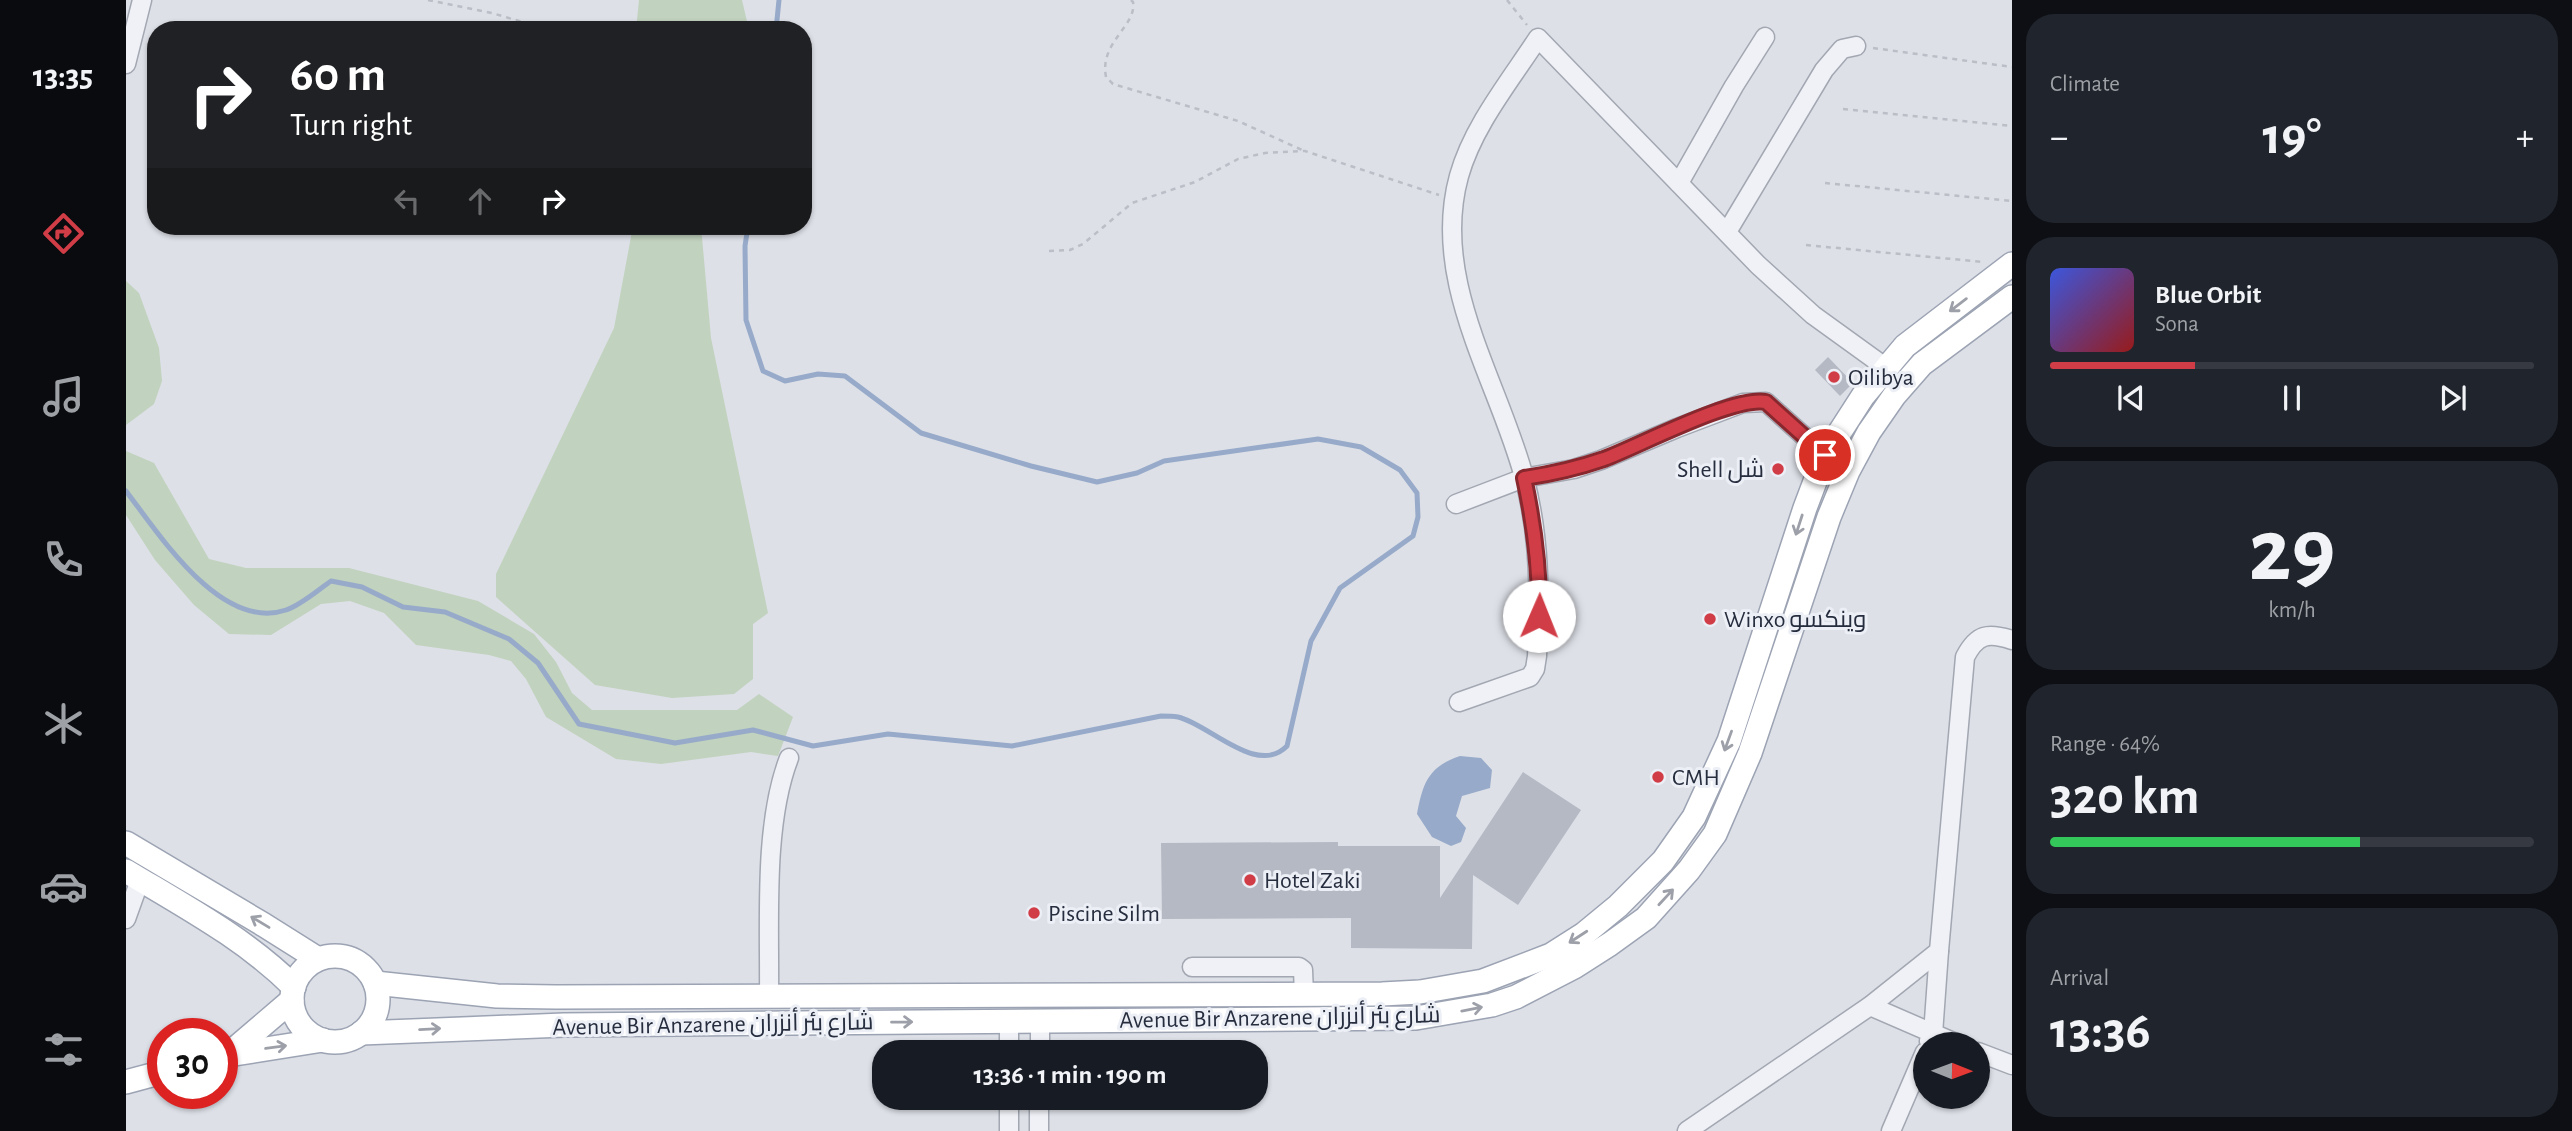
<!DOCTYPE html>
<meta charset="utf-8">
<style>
:root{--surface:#171b24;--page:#20242c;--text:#f1f3f6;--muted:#9ea1a6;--line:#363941;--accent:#d13d46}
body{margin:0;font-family:"Alegreya Sans",Cairo,sans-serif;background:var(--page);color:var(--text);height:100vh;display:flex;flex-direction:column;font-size:26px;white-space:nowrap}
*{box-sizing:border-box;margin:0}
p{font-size:23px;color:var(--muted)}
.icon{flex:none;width:38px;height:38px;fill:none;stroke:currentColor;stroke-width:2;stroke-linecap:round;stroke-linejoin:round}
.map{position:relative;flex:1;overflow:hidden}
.panel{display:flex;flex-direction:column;gap:14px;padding:14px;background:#0d0f14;width:560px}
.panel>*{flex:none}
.top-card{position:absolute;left:21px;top:21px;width:665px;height:214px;border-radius:28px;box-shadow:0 2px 5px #0004;background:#202124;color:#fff;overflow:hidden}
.needle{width:46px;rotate:91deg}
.tools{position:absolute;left:1787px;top:1032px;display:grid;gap:14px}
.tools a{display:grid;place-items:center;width:77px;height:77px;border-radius:50%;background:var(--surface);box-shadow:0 2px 5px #0004;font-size:35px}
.speed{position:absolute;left:21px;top:1018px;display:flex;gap:14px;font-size:35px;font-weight:700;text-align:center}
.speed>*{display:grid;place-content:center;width:91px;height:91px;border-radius:50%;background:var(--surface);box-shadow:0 2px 5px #0004;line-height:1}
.speed .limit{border:10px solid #d22;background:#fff;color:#111}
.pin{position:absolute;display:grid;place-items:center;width:60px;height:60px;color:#fff;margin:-30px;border:4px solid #fff;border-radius:50%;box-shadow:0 2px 7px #0007}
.me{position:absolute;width:77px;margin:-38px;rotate:1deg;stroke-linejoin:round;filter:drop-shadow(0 0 5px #0008)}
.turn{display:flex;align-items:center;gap:24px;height:147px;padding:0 28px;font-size:32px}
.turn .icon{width:91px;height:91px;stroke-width:2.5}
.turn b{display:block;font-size:49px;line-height:60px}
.lanes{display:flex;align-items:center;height:66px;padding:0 28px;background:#0003;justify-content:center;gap:35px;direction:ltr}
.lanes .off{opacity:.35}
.big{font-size:52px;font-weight:600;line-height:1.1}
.panel .widget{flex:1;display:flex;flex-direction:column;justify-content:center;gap:10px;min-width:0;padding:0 24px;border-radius:28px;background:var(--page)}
.panel .dial{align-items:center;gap:0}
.dial b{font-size:91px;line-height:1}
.song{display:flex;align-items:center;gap:21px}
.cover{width:84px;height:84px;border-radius:10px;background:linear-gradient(135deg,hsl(230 70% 55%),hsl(0 70% 35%))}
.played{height:7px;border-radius:4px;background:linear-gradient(90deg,var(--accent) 30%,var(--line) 30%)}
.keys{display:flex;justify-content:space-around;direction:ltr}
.heat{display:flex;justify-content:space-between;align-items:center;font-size:38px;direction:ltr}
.charge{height:10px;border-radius:5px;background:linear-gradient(90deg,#34c759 64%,var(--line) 0)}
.trip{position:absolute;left:746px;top:1040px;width:396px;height:70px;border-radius:28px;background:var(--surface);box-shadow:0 2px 5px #0004;font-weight:600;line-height:70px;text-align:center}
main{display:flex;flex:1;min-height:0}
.tab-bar{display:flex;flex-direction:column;width:126px;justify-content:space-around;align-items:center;background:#090b0e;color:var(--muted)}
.tab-bar .icon{width:49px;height:49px}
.tab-bar .on{color:var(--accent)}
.tab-bar b{font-size:32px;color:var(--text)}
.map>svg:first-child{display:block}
</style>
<main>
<nav class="tab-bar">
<b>13:35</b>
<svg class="icon on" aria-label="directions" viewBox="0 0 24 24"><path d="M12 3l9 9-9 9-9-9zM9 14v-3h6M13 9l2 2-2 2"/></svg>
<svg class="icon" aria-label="music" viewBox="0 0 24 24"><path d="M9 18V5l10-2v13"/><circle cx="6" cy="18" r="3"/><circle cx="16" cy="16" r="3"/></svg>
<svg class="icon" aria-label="phone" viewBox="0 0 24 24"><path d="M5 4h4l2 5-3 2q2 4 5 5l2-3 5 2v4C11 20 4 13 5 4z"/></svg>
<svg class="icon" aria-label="climate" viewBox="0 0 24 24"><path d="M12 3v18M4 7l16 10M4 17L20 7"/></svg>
<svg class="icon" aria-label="car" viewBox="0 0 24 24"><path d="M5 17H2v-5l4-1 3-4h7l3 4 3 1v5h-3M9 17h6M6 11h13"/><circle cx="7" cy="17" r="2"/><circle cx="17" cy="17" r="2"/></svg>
<svg class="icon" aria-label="filters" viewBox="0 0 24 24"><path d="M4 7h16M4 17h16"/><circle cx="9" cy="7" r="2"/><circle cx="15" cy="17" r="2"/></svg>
</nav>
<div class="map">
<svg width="1886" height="1131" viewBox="0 0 1886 1131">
<rect width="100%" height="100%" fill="#dde0e7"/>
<g fill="#c1d2be">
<path d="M513,0H616L623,30H510Z"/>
<path d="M507,226H575L585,338L642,613L627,624V679L608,694L546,698L469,685L370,597V574L488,328Z"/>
<path d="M0,281L13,293L33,348L36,381L28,404L0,425Z"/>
<path d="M0,451L28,463L83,559L120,568H223L352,601L408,634L430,662L446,693L466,710H611L633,694L667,717L652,756L625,752L535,764L490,759L420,717L400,679L385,661L363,655L290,645L258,613L224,601L195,604L145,635L103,634L68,605L29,560L0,515Z"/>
</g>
<path fill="#97aac9" d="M1334,756L1355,758L1366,770L1364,788L1336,796L1330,816L1340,828L1335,842L1325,846L1306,837L1291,814C1297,783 1302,767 1334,756Z"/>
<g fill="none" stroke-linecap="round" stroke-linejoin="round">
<g stroke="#97aac9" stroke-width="5">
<path d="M650,30L653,0"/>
<path d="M0,491C33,534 95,632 160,610C175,605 192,590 205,581L236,587L277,607L319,612L383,639L412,663L453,724L549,743L627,730L687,746L762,734L886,746L1035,716C1040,716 1046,716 1052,717C1083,724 1131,777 1161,746L1185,641L1214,588L1287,536L1292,517L1291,493L1274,470L1235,447L1192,439L1038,461L1011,473L971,482L905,466L795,433L719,376L692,374L659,381L637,371L620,320L619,246L622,226"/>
</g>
</g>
<g fill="#b4b9c4">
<path d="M1702,357L1727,383L1714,396L1689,370Z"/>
<path d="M1397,772L1455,810L1392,905L1347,875L1346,949L1225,948V918L1036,919L1035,843L1212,842V846H1314V898Z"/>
</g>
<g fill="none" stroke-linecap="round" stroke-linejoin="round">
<g stroke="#a2a7b1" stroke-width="21">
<g id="minor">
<path d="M0,64L16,0"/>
<path d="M1553,183L1608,86L1639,37"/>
<path d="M1601,232L1698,70L1716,49L1730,46"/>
<path d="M1330,504L1398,478L1448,469L1475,460L1551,428L1617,403L1640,402L1699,455"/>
<path d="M1333,702L1404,677L1409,669L1411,656C1414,596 1414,536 1398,477C1372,380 1304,281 1333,176C1347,126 1384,81 1412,38L1632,265L1687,315L1759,367"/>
<path d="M0,919L14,880"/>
<path d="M1066,967H1173L1177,970L1178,995"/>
<path d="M643,996C644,923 637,825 663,758"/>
<path d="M1744,1006L1834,1045"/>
<path d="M1803,1041L1807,1034L1813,951"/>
<path d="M883,1052V1022"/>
<path d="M914,1052V1022"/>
<path d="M1852,1052L1886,1065"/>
<path d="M883,1097V1131"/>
<path d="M913,1131V1097"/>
<path d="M1561,1131L1744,1006L1813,951L1839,657C1851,634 1862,632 1886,640"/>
<path d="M1765,1131L1799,1052"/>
</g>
</g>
<g stroke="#9ca3b3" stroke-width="26">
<g id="major">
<path d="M0,843L138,925L192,959"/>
<path d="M0,871C58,906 120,939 168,987"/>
<circle cx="209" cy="999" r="43"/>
<path d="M249,983L371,996L430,997L1256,994L1294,992L1357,981L1425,955L1458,934L1492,906L1537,861L1568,817L1603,741L1679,508L1699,455L1737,396L1779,346L1886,264"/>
<path d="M235,1033L438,1025L1290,1018L1366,1005L1390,997L1448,967L1484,944L1520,918L1563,870L1589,834L1624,753L1703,517L1722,471L1743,432L1768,396L1796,364L1886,297"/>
<path d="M104,1053L166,1000"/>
<path d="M96,1056L197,1040"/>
<path d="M0,1082L37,1072"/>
</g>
</g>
<g stroke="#bbbec6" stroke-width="2.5" stroke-dasharray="5 5" stroke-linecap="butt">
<path d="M302,0L366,13L420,29"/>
<path d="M1005,0L1007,2C1011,26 973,42 980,77L987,84L1112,121L1176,150"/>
<path d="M1381,0L1401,25"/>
<path d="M1747,48L1886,67"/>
<path d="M1717,109L1886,126"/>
<path d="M1699,183L1886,201"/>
<path d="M1680,245L1857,262"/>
<path d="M923,251L944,250L957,244L1006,203L1069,182L1112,159L1139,153L1179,151L1313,195"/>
</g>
<use href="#minor" stroke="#f0f1f6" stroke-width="18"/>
<use href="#major" stroke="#fff" stroke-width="23"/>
</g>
<defs><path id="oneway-shaft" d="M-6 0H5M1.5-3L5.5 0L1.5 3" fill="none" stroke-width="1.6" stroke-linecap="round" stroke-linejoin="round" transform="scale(1.75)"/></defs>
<g stroke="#9da0a8">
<use href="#oneway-shaft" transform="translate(1832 305) rotate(143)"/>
<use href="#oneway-shaft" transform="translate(1673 525) rotate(108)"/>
<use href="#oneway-shaft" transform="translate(1602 741) rotate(110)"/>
<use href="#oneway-shaft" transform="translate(1540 897) rotate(-47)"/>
<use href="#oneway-shaft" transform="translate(134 922) rotate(-149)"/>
<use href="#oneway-shaft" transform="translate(1452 937) rotate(147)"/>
<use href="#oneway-shaft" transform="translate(1346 1009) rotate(-11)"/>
<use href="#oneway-shaft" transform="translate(776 1022) rotate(-1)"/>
<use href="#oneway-shaft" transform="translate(304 1029) rotate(-3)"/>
<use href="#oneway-shaft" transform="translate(150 1047) rotate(-8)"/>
</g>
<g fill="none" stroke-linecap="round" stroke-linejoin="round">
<g stroke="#88282e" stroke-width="18">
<path id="route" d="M1413,616C1414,569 1408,524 1398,478C1426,474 1452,468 1478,459C1513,446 1607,396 1640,402L1699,455"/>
</g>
<use href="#route" stroke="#d13d46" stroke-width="12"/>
</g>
<g fill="#d13d46" stroke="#eceff5" stroke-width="2.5">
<circle cx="1708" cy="377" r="7"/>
<circle cx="1652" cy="469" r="7"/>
<circle cx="1584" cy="619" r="7"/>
<circle cx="1532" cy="777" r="7"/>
<circle cx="1124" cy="880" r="7"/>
<circle cx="908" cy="913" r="7"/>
</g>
<g text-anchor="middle" stroke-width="6" stroke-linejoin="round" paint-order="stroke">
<g font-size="24" fill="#262d3e" stroke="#eceff5" text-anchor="start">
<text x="1722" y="385">Oilibya</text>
<text x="1638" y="477" text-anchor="end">Shell شل</text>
<text x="1598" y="627">Winxo وينكسو</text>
<text x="1546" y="785">CMH</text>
<text x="1138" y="888">Hotel Zaki</text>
<text x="922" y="921">Piscine Silm</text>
</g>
<g font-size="24" fill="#262d3e" stroke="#eceff5">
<text transform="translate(1154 1017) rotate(-1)" y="8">Avenue Bir Anzarene شارع بئر أنزران</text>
<text transform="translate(587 1024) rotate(-1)" y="8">Avenue Bir Anzarene شارع بئر أنزران</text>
</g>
</g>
</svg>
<div class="tools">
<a><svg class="needle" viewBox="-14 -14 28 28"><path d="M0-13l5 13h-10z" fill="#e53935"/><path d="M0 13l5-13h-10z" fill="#9ea1a6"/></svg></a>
</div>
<div class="speed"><div class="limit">30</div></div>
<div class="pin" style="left:1699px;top:455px;background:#d93025"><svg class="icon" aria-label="arrive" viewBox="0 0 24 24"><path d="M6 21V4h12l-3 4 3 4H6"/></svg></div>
<svg class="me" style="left:1413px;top:616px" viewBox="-20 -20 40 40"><circle r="19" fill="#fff"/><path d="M0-13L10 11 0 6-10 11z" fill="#d13d46"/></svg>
<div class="trip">13:36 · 1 min · 190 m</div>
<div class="top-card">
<div class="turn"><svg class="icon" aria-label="right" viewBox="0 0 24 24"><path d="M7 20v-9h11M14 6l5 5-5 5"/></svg><div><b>60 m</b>Turn right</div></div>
<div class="lanes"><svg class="icon off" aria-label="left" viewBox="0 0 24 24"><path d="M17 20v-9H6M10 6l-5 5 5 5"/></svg><svg class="icon off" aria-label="ahead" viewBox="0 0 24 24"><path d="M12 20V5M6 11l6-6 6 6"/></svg><svg class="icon" aria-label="right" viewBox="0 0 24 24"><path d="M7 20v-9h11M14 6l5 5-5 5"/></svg></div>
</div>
</div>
<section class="panel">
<div class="widget"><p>Climate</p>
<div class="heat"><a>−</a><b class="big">19°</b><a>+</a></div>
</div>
<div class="widget">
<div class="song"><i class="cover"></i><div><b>Blue Orbit</b><p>Sona</p></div></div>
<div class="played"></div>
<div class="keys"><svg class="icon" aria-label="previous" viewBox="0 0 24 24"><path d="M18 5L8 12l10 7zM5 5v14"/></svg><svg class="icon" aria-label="pause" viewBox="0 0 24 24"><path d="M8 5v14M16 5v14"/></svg><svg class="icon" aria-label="next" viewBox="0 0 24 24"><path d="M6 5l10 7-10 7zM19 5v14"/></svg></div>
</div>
<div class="widget dial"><b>29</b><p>km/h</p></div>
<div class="widget"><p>Range · 64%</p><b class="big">320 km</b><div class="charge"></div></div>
<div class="widget"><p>Arrival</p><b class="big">13:36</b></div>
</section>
</main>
